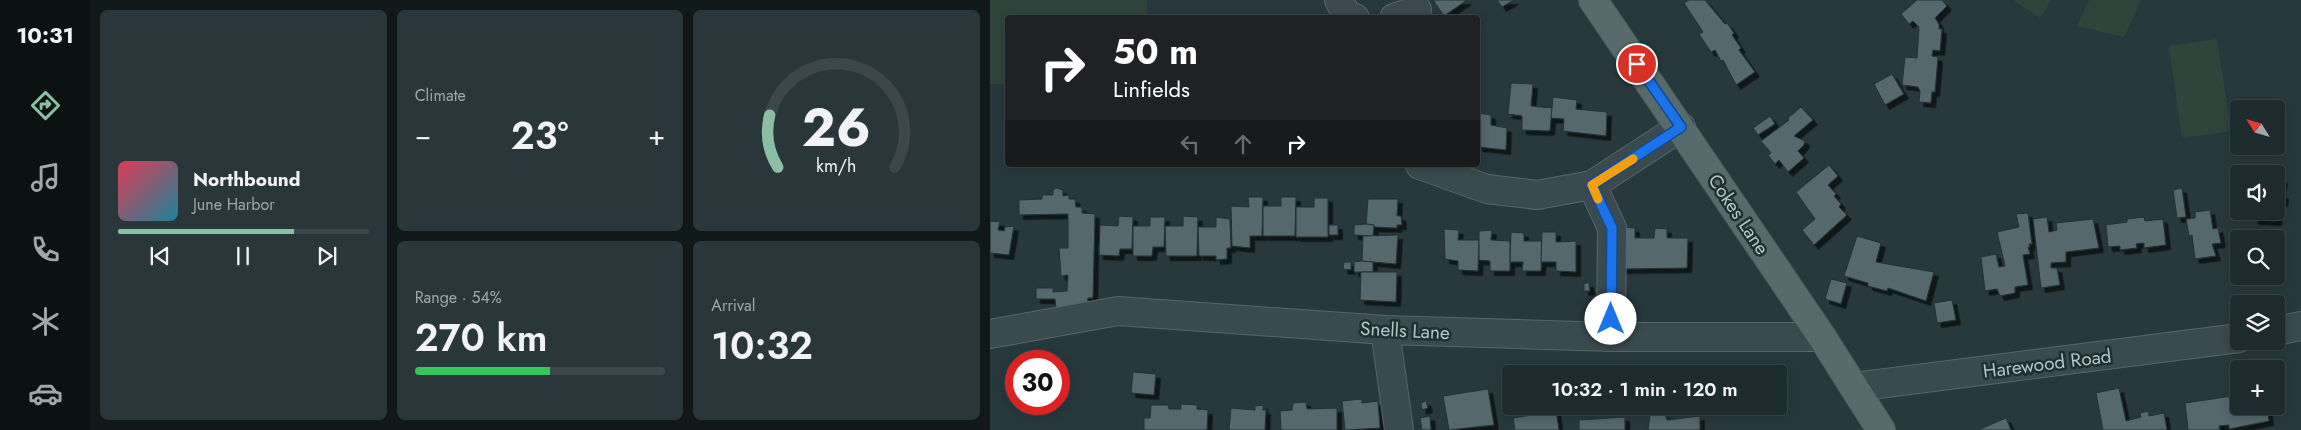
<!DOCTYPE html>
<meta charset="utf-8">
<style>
:root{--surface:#1d2b2e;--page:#2a373a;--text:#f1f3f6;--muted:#a0a7aa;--line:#3b474a;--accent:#8abfa5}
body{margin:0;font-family:Jost,sans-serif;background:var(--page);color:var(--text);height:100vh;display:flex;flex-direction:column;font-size:19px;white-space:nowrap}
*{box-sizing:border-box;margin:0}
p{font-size:16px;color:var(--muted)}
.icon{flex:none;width:28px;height:28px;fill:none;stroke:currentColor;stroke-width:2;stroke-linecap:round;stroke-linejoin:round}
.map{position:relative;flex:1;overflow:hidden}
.drawer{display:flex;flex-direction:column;gap:10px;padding:10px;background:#101819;width:900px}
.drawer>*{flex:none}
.guide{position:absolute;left:15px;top:15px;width:475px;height:152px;border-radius:5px;box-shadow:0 2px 12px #0003,0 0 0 1px var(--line);background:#202124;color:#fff;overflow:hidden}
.needle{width:32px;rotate:307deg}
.controls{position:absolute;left:1240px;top:100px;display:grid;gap:10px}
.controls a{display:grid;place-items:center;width:55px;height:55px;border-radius:5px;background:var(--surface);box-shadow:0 2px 12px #0003,0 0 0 1px var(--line);font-size:25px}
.speed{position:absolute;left:15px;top:350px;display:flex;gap:10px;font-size:25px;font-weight:700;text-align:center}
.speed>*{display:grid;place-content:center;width:65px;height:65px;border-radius:50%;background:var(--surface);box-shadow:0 2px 12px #0003,0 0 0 1px var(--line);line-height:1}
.speed .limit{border:8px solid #d22;background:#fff;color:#111}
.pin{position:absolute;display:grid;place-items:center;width:42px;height:42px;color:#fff;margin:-21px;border:2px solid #fff;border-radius:50%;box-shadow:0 1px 5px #0007}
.me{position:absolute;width:55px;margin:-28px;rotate:0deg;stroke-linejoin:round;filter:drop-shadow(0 0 4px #0008)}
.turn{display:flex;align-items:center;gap:18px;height:105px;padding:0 25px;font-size:22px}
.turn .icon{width:65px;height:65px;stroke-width:2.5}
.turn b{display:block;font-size:35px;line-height:42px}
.lanes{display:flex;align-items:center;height:48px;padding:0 25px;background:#0003;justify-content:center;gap:25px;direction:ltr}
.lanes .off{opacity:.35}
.big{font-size:38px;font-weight:600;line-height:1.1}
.drawer .widget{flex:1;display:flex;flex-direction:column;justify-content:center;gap:8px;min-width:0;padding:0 18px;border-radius:8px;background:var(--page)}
.drawer .dial{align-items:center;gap:0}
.dial svg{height:130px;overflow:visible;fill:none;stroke:var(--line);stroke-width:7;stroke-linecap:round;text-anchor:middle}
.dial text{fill:var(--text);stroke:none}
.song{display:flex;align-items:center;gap:15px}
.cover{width:60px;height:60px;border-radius:8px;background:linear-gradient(135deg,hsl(350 70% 55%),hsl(190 70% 35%))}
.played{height:5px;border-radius:2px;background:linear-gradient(90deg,var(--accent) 70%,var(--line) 70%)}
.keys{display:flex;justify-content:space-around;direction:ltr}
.heat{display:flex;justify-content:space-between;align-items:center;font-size:28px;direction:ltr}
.charge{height:8px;border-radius:4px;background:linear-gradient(90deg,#34c759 54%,var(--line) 0)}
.drawer .tiles{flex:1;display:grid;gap:10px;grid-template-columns:repeat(3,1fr)}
.widget:first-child{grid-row:span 2}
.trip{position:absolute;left:512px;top:365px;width:285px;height:50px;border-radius:5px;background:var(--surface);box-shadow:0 2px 12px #0003,0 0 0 1px var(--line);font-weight:600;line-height:50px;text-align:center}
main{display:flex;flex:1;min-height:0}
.tabs{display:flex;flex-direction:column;width:90px;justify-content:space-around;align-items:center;background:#0c1112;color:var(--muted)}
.tabs .icon{width:35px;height:35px}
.tabs .selected{color:var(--accent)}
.tabs b{font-size:22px;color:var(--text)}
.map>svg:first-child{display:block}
</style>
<main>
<nav class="tabs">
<b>10:31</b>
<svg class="icon selected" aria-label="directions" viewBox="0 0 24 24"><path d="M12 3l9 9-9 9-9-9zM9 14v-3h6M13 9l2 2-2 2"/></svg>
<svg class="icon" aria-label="music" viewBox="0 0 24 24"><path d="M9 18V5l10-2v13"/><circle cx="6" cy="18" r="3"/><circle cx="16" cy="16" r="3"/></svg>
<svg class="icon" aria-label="phone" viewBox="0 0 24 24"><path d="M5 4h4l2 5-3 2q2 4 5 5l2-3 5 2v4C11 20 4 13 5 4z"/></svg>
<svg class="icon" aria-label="climate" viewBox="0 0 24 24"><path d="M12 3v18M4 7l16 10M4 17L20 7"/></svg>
<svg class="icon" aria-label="car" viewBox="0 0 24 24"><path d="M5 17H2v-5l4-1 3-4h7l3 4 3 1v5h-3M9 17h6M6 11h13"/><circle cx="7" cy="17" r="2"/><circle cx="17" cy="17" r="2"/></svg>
</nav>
<section class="drawer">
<div class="tiles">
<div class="widget">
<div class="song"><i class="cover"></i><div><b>Northbound</b><p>June Harbor</p></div></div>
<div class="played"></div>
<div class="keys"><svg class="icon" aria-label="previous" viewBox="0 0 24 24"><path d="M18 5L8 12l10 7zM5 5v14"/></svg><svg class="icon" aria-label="pause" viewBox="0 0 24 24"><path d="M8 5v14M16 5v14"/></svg><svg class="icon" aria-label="next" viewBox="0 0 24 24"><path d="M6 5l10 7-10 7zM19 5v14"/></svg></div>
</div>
<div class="widget"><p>Climate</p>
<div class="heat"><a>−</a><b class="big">23°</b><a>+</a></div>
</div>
<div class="widget dial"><svg viewBox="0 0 100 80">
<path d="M14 69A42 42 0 1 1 86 69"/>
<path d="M14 69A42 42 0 0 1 9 37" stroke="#8abfa5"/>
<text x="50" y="56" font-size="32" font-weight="700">26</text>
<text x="50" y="72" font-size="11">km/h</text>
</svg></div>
<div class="widget"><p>Range · 54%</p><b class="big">270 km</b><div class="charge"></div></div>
<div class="widget"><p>Arrival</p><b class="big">10:32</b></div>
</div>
</section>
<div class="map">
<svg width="1311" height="430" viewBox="0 0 1311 430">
<defs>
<filter id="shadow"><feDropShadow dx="4.5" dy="4.5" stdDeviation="0" flood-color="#0009"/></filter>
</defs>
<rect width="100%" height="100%" fill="#27393d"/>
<g fill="#2f453c">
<path d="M0,0H157L158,17L18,18L17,84H0Z"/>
<path d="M1023,0H1061L1050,18Z"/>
<path d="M1099,0H1151L1134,37L1087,26Z"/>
<path d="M1227,39L1241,131L1192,138L1179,46Z"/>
</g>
<g fill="#55686d" stroke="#213135" filter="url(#shadow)">
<path d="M443,0H477L454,16Z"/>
<path d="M507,0H524L512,7Z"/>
<path d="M699,0H715L735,24L737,23L744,33L742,35L751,48L749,50L765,72L746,85L733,60L731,61L725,50L721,52L709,34L713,32L694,3Z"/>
<path d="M927,0H952L957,6L945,18L949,24V29H952L950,51L943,50L942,56L948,57L945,92H942L941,103L929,102L930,91L928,87L912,85L915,57L927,58L929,27L923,21L919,24L911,14Z"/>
<path d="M902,74L914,94L895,105L884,84Z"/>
<path d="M521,83L543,84L541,106L562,108L560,131L532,130V116L518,114Z"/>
<path d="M563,97L587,100L586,109L617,112L616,136L573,131L574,119L561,118Z"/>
<path d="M811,107L823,120L804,136L815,141L814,145L808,151L814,158L798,172L789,160L785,164L778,155L781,153L771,141L799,120L798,118Z"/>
<path d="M488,113L501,115V125L517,128L516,150L488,147Z"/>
<path d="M780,116L785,124L768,135L763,128Z"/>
<path d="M839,165L848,176L838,185L846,194L844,196L851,204L849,207L857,215L824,245L812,230L825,219L806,192Z"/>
<path d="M1286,178L1293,179L1290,194H1294L1293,202H1289L1287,221L1264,220V211H1286Z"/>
<path d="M66,188L73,190V196L79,195V199H85L86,207H92V213L105,214L103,298H98L97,308L66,309L65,299H46V288H63V292L77,291L78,275L71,276L69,248H78V214L29,215V200L52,199V195H63V190Z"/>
<path d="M1192,188L1196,217L1187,218L1183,190Z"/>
<path d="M258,197H273L272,236H260V248L242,246L241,206L259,207Z"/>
<path d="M291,197H306L305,236H273V206H291Z"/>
<path d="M324,198H338V237H306V207H324Z"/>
<path d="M378,199H408L407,216H411L412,225H407V228L384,227V225L376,224Z"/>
<path d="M1220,210L1223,229L1228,228L1231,243L1222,244L1226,256L1205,259L1202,235L1199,236L1196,219L1205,218V212Z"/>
<path d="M1038,213L1042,244H1039L1040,247H1038L1040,254L1033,255L1038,285L1025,287V293L1010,296L1007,289L995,291L991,257L1006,254L1009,267L1015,266L1007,232L1029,227L1026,214Z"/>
<path d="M129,216L143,217L142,249H130L129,256L109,255L110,225L128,226Z"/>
<path d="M193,216L208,217L207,256H176L175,226H193Z"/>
<path d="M160,217H175L174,247H163L162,256H143V226H160Z"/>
<path d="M226,217L240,219L241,248H237V259L226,260V256H209L208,227H226Z"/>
<path d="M1057,217L1059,232L1067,230L1066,223L1103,219L1109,248L1076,252V262L1061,263V268H1067L1070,285L1051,288L1043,219Z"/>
<path d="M1154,217L1155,221L1173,219L1176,245L1154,248V243L1146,244L1147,248L1130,250V246L1118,247L1116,225L1137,222V219Z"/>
<path d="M0,221L10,222L8,230L14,231L15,227L24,226L19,255L0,253Z"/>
<path d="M376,224L384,225L383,236L364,235V225Z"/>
<rect x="339" y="225" width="9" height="10"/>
<path d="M632,227L645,228V238H664L665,228L677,229V238H698L697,268L631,269Z"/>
<path d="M454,229L469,230L468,240H489L488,271L468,270V261L455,259Z"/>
<path d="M502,230L501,240L520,241V271H500V261L489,260V231Z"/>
<path d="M521,232L534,233V241H552L551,271H532L533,262H520Z"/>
<path d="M552,232H566V242L586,241V272L566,271V262H551Z"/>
<path d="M408,235L406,264L372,261L373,236Z"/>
<path d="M867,236L891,243L886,262L944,272L936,301L898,288L897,291L878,286V283L854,276Z"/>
<path d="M372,261L383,262V272H364V262Z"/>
<path d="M354,262H361V270L353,269Z"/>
<path d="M371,272H407L406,302L370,300Z"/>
<path d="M841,279L857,283L851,304L835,299Z"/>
<path d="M594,283H599L600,291H594Z"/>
<path d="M962,300L966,320L947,323L944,303Z"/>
<path d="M143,372L166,374L164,395L141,393Z"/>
<path d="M1129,388L1136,421L1151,417L1150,413L1158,411L1159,416L1174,413L1177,430H1113L1106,393Z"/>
<path d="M498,389L504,425L459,430L453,396Z"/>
<path d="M1249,395V406H1277L1279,421L1239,429V425L1229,426L1230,430H1198L1195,403Z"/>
<path d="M372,399V403L388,401L390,428L355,430L352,401Z"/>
<path d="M436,401L438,408L432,410L431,403Z"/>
<path d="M316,402L317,409L347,408V430H291L290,411L302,410L303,403Z"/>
<path d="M191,404L207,405V409L218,410L217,430H154V418H160L161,405H178L179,409H191Z"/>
<path d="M273,405V410H276L275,430H239L241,408L265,410V406Z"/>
<path d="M566,411L569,430H525L523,418Z"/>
<path d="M675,414L677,420L710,416V430H658L660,415Z"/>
<path d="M440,416L441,430H432L430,418Z"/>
<path d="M635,417V430H589V420Z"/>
<path d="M1016,418L1021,430H988Z"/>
</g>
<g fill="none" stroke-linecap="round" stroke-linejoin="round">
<g stroke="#58676b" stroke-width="30">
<g id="minor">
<path d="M349,0L357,16L365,18"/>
<path d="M404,18L427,10"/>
<path d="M430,165L497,189L547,195L602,185L691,127"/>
<path d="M602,185L622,228L621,337"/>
<path d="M395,330L409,430"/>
<path d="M1286,331L1311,326"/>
<path d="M0,334L128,311L395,330L621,337H832"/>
<path d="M865,387L1249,338"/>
</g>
</g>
<g stroke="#47565a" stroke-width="30">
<path id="major" d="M603,0L832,337L891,430"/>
</g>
<use href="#minor" stroke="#3a4a4e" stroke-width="28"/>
<use href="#major" stroke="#596a6d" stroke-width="28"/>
</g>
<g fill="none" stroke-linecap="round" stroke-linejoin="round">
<g stroke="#114b97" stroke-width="12">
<path id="route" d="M621,319L622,228L602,185L691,127L647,64"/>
</g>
<use href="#route" stroke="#1a73e8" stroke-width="9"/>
<path stroke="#f59e0b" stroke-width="9" d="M608,199L602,185L643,159"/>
</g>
<g text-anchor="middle" stroke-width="5" stroke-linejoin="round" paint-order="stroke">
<g font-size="19" fill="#b7c4c8" stroke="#1f2f33">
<text transform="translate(749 214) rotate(56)" y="7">Cokes Lane</text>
<text transform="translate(415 330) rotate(3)" y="7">Snells Lane</text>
<text transform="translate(1057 363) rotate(-7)" y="7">Harewood Road</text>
</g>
</g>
</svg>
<div class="controls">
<a><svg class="needle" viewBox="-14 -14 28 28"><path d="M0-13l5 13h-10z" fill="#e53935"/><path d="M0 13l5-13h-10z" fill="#a0a7aa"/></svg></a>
<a><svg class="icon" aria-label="sound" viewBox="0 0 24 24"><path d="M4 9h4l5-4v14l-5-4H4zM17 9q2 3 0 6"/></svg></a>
<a><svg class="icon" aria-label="search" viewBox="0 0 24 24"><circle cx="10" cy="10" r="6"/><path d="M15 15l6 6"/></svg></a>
<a><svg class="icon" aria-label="layers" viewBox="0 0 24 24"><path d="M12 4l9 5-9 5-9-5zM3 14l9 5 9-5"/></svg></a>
<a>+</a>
</div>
<div class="speed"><div class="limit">30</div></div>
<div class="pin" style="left:647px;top:64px;background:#d93025"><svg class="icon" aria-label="arrive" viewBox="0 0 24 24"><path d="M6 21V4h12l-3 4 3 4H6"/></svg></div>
<svg class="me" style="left:621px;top:319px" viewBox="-20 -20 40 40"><circle r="19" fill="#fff"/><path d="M0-13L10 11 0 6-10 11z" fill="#1a73e8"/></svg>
<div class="trip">10:32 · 1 min · 120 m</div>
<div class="guide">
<div class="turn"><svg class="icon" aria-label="right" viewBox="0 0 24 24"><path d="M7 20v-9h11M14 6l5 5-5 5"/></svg><div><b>50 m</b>Linfields</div></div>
<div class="lanes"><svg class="icon off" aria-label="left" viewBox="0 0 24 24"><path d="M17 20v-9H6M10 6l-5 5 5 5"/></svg><svg class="icon off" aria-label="ahead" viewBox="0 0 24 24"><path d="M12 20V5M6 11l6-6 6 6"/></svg><svg class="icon" aria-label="right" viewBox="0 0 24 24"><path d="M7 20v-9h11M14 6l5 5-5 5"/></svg></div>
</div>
</div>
</main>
